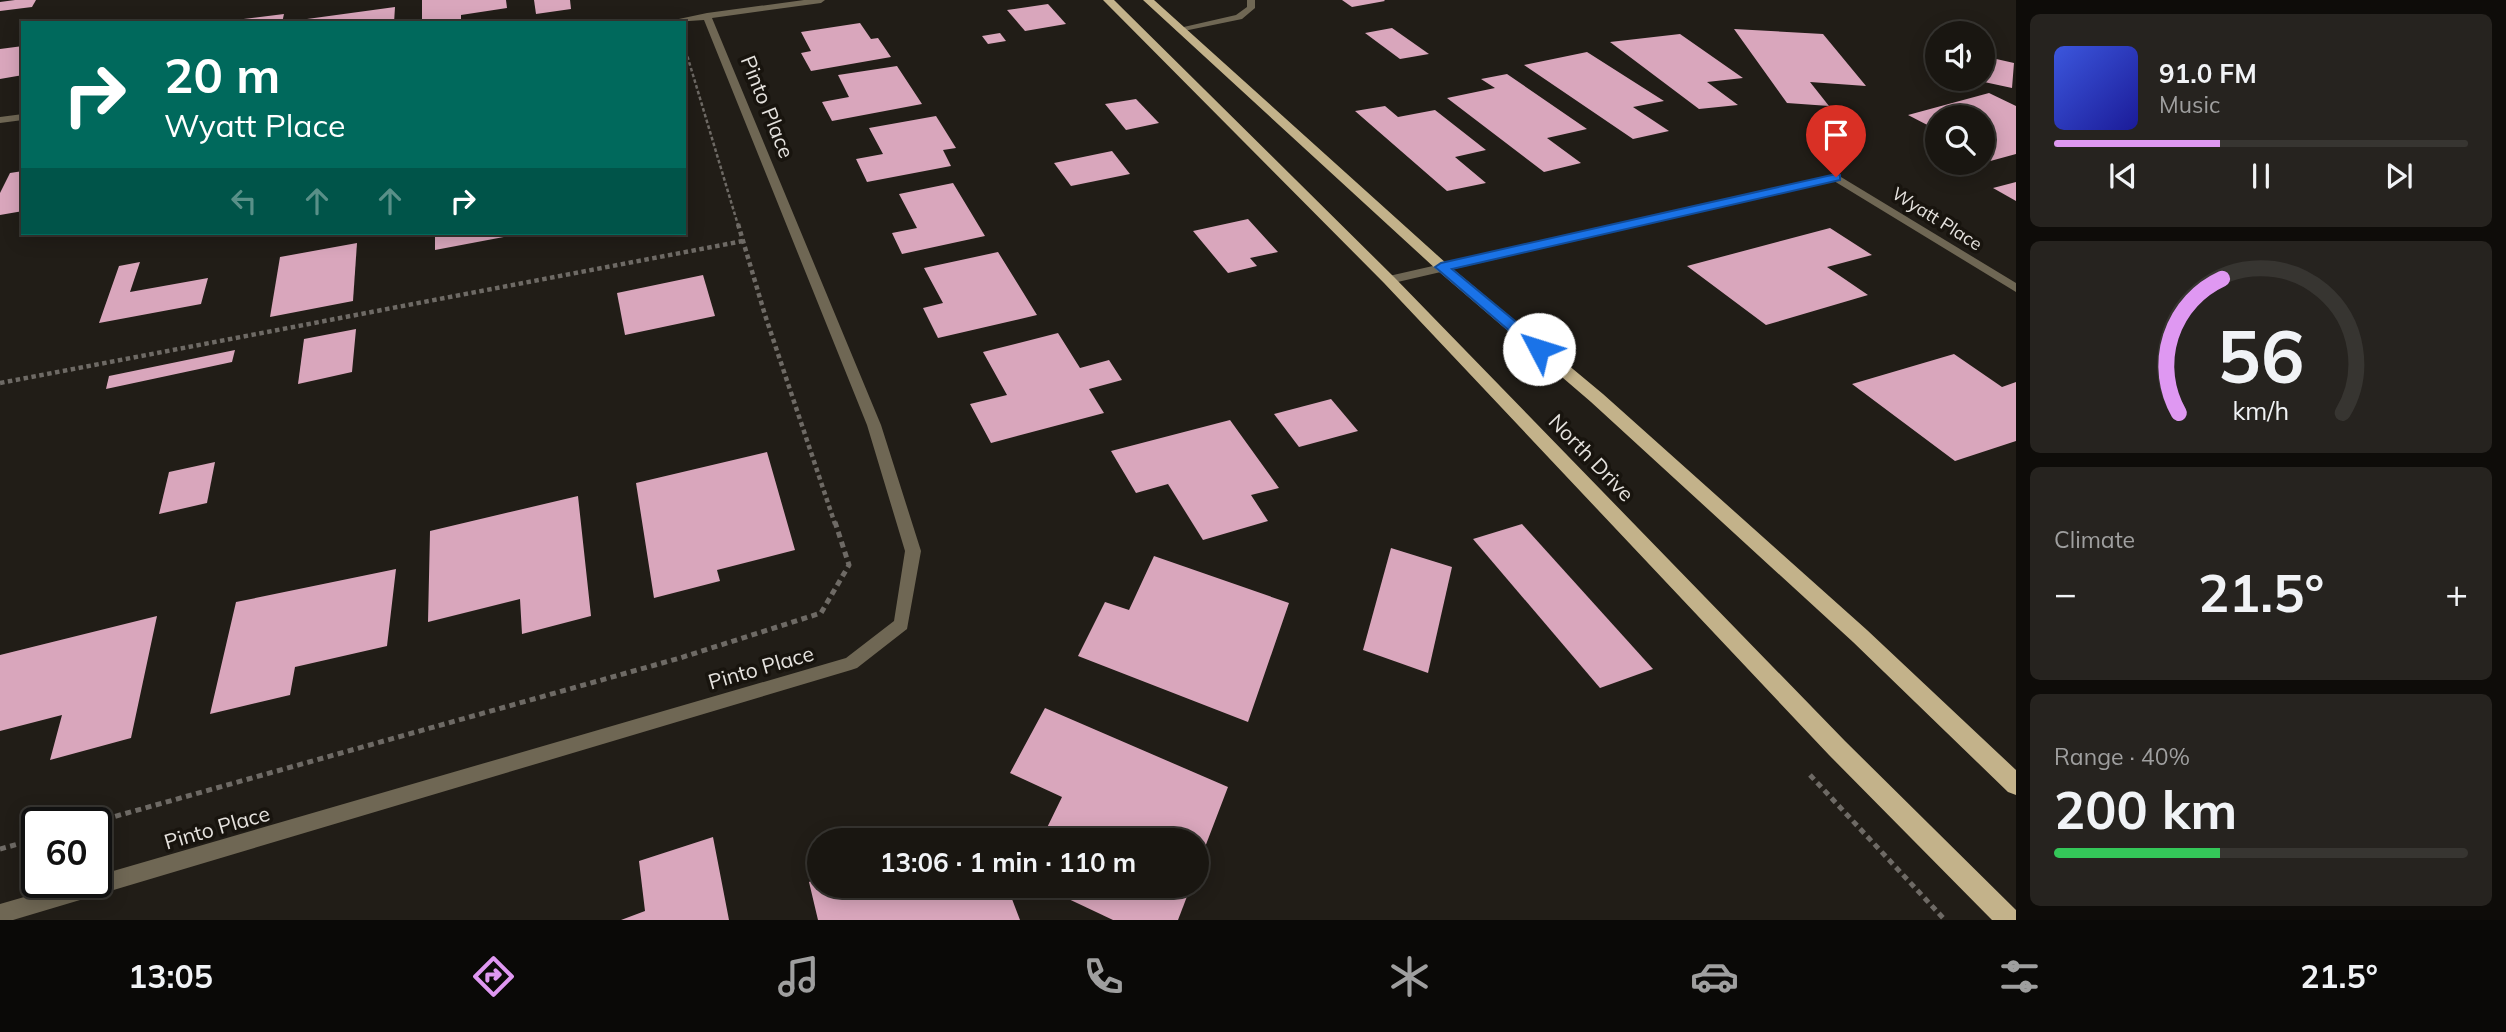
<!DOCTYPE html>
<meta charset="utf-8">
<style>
:root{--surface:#191611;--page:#26231f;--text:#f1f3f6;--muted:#9f9f9f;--line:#373531;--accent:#df98f2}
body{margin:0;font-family:Mulish,sans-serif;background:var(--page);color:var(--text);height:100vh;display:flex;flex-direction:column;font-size:26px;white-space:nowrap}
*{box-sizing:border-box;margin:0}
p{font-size:23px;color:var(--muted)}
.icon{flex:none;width:38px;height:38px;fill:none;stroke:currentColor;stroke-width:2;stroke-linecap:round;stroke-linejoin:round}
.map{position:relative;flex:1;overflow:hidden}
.drawer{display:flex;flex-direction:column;gap:14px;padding:14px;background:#0e0c09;width:490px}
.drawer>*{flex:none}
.banner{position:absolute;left:21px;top:21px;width:665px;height:214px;border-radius:0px;box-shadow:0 4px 18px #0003,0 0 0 2px var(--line);background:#00695c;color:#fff;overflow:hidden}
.tools{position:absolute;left:1925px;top:21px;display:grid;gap:14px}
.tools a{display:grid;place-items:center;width:70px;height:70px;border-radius:50%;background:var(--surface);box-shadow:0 4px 18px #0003,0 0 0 2px var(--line);font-size:35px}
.speed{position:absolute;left:21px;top:807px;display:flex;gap:14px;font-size:35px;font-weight:700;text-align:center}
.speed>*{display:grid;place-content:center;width:91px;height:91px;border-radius:50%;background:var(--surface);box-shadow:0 4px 18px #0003,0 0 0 2px var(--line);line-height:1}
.speed .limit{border:4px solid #111;border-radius:10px;background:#fff;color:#111}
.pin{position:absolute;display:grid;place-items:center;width:60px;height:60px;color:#fff;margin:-72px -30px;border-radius:50% 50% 50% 0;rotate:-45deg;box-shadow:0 0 7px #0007}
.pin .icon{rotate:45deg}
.me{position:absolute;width:77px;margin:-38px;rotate:310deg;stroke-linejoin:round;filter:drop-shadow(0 0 5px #0008)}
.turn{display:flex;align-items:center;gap:24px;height:147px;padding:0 28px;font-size:32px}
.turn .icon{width:91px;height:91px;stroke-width:2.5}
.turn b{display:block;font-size:49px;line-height:60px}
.lanes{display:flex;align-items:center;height:66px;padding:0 28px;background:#0003;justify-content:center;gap:35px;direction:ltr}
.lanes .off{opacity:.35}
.big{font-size:52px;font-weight:700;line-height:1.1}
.drawer .widget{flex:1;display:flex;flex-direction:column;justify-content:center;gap:10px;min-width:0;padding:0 24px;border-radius:10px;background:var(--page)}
.drawer .dial{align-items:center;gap:0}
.dial svg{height:182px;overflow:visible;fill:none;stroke:var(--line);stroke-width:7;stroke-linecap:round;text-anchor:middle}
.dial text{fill:var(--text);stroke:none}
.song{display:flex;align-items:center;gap:21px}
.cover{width:84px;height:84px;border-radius:10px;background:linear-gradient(135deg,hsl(230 70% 55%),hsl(240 70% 35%))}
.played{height:7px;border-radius:4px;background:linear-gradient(90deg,var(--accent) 40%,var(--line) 40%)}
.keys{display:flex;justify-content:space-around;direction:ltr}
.heat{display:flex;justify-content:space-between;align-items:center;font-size:38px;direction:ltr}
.charge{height:10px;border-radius:5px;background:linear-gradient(90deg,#34c759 40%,var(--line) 0)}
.trip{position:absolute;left:807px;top:828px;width:402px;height:70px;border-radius:35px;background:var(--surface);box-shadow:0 4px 18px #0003,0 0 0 2px var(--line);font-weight:700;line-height:70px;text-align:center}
.dock{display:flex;height:112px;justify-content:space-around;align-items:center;background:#0a0907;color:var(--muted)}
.dock .icon{width:49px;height:49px}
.dock .active{color:var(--accent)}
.dock b{font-size:32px;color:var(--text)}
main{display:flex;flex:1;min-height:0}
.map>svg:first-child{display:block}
</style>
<main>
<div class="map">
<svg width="2016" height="920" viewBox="0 0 2016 920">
<rect width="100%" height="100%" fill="#211d17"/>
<g fill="#d9a6bc">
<path d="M15,0H36L32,7L0,11V2Z"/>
<path d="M422,0H506L507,8L461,15V23H422Z"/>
<path d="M534,0H570L571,9L536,14Z"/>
<path d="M1342,0H1384L1385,1L1352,7Z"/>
<path d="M1048,4L1066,24L1025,31L1007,10Z"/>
<path d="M395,7L394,23H306L307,19Z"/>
<path d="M284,14L282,23H227V21Z"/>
<path d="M860,23L871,39L878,38L891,57L811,71L801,53L811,51L801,32Z"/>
<path d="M1392,28L1429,54L1400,59L1365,33Z"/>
<path d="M1734,29L1823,34L1866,86L1810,82L1829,106L1787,103Z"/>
<path d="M1000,33L1006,41L988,44L982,36Z"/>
<path d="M1680,34L1743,78L1707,82L1738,105L1699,109L1610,42Z"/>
<path d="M23,46V75L0,79V49Z"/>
<path d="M1587,52L1664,101L1633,107L1669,131L1633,139L1524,65Z"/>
<path d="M1983,56L2014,63L2012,88L1975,80L1983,79Z"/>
<path d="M897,66L922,104L832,121L822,102L849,97L838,75Z"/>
<path d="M1507,74L1587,129L1547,138L1581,163L1544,172L1447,98L1495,88L1481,79Z"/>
<path d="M1989,93L2016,106V154L1983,163V117H1937V130L1908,115Z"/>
<path d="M1136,99L1159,123L1126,130L1105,104Z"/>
<path d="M1385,106L1398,117L1435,110L1486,150L1455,157L1486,183L1447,191L1355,111Z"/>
<path d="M936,116L956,148L943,150L951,166L867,182L856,159L883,154L869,128Z"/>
<path d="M1112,151L1130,174L1071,186L1054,163Z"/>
<path d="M23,171V211L0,215V193L10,173Z"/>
<path d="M2016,182V201L1993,188Z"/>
<path d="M953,183L985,236L902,254L892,233L917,228L899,194Z"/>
<path d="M1248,219L1278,252L1250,258L1257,266L1228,273L1193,231Z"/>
<path d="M1830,228L1872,255L1827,267L1868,295L1766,325L1687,266Z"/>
<path d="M435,233H508L509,236L435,250Z"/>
<path d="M357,243L353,301L270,317L280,257Z"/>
<path d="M998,252L1037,315L938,338L923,308L943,303L924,268Z"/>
<path d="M140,262L130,292L208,278L201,304L99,323L119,266Z"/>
<path d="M703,275L715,316L625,335L617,293Z"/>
<path d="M356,329L352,372L298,384L304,339Z"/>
<path d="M1058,333L1080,368L1109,360L1122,380L1089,389L1104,413L991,443L970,404L1007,395L983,352Z"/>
<path d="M235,350L232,362L106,389L109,376Z"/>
<path d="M1954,354L2002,387L2016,382V441L1955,461L1852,384Z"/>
<path d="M1331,399L1358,431L1299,447L1274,414Z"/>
<path d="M1230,420L1279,488L1251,495L1268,521L1203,540L1168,484L1136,493L1111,451Z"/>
<path d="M767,452L795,550L717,570L720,581L654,598L636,483Z"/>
<path d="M215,462L207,503L159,514L169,472Z"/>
<path d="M578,496L591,616L522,634L520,599L428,622L430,531Z"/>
<path d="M1522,524L1653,669L1600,688L1473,539Z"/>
<path d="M1391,548L1452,567L1428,673L1363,650Z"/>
<path d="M1154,556L1289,603L1248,722L1078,656L1105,602L1129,610Z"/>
<path d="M396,569L387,646L295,667L290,695L210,714L236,602Z"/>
<path d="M157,616L131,738L50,760L62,715L0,731V655Z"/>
<path d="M1045,708L1228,787L1197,868V840H1041L1062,797L1010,773Z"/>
<path d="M713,837L729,920H621L645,911L639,861Z"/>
<path d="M819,878V886H906L909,895L937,886H1007L1020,920H818L809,882Z"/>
<path d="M1041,886H1191L1178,920H1113Z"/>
</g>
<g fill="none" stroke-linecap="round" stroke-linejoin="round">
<path stroke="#6e6a65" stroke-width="2.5" stroke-dasharray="3.5 2.5" stroke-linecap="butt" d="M684,45L738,225"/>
<g stroke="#6e6a65" stroke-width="4.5" stroke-dasharray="4.5 3.5" stroke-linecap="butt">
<path d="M738,224L765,315L835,524"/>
<path d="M0,383L743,241"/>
</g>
<g stroke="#6e6a65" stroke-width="5" stroke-dasharray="6 4.5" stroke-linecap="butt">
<path d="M1810,775L1945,920"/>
<path d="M95,822L680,658L821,613L849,565L835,522"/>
<path d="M0,849L37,839"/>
</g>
<path fill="#6f6754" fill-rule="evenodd" d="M1247,0H1255V8L1242,19L1179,32L1175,29L1236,15L1247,7Z"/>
<g fill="#6f6754" fill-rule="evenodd">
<path d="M804,0H825L821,3L712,18L881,425L921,551L907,629L857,668L851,670L13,920H0V904L76,882H96V876L846,658L894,621L905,551L867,425L704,20L660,23L707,13Z"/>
<path d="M23,114V120L0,123V117Z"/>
<path d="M1836,174L2016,283V292L1834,181L1389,284L1383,280L1389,276Z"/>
</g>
<g fill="#c3b28a" fill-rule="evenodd">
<path d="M1103,0H1114L1394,277L1845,741L2016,910V920H1992L1829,755L1384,283Z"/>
<path d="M1143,0H1154L1447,264L1603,394L1867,630L2016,770V795L2008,792L1853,642L1591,402L1437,270Z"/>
</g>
</g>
<path fill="#1a73e8" stroke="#114b97" stroke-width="2" d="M1836,174L1840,175V180L1452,269L1544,345L1546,349L1539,353L1534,352L1435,267L1441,263Z"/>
<g text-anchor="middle" stroke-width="7" stroke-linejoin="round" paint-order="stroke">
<g font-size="18" fill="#e5e2de" stroke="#18140e">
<text transform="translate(1937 219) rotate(32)" y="6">Wyatt Place</text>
</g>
<g font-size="21" fill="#e5e2de" stroke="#18140e">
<text transform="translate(767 107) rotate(68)" y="7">Pinto Place</text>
<text transform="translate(1591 458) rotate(46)" y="7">North Drive</text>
<text transform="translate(761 668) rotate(-16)" y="7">Pinto Place</text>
<text transform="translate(217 828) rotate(-16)" y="7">Pinto Place</text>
</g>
</g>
</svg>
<div class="tools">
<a><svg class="icon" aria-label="sound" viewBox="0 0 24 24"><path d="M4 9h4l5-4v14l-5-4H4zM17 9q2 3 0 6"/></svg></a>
<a><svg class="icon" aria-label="search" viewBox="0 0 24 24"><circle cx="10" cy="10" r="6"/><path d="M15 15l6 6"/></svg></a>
</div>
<div class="speed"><div class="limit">60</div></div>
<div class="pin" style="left:1836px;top:177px;background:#d93025"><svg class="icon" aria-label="arrive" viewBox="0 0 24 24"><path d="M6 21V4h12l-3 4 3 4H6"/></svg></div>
<svg class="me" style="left:1539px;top:349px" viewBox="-20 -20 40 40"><circle r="19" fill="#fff"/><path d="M0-13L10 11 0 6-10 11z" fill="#1a73e8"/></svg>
<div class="trip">13:06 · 1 min · 110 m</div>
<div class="banner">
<div class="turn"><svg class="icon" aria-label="right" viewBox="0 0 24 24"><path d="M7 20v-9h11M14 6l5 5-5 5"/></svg><div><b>20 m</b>Wyatt Place</div></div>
<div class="lanes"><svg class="icon off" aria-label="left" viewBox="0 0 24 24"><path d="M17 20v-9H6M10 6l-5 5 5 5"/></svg><svg class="icon off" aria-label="ahead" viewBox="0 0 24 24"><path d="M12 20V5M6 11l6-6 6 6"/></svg><svg class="icon off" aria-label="ahead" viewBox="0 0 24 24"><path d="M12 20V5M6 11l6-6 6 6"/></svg><svg class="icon" aria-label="right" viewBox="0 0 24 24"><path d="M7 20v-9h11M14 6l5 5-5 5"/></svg></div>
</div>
</div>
<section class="drawer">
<div class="widget">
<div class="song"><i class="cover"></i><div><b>91.0 FM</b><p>Music</p></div></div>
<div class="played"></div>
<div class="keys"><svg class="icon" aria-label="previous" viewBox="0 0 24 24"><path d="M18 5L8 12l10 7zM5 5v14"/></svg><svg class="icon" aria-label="pause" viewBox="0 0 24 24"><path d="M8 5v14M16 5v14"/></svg><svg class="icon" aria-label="next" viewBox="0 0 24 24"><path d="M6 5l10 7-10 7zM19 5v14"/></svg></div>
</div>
<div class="widget dial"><svg viewBox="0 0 100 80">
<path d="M14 69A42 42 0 1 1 86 69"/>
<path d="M14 69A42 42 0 0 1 33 10" stroke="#df98f2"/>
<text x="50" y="56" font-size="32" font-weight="700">56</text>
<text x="50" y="72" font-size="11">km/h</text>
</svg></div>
<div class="widget"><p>Climate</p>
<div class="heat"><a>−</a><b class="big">21.5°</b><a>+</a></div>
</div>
<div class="widget"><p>Range · 40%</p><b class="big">200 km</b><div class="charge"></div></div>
</section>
</main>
<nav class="dock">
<b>13:05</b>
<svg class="icon active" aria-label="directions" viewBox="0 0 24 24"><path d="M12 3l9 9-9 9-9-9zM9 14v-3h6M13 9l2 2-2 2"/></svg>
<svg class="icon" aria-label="music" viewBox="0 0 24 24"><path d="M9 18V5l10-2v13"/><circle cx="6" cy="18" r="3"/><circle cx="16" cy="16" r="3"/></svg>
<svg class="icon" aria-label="phone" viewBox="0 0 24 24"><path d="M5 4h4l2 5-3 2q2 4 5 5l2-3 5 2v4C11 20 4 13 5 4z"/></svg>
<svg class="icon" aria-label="climate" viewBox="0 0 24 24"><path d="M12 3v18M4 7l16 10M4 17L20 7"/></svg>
<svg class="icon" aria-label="car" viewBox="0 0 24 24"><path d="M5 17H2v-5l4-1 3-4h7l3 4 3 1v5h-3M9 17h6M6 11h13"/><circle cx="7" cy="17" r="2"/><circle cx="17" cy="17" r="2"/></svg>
<svg class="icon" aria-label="filters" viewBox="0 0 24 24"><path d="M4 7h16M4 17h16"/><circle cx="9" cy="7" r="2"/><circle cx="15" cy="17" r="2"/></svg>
<b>21.5°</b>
</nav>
